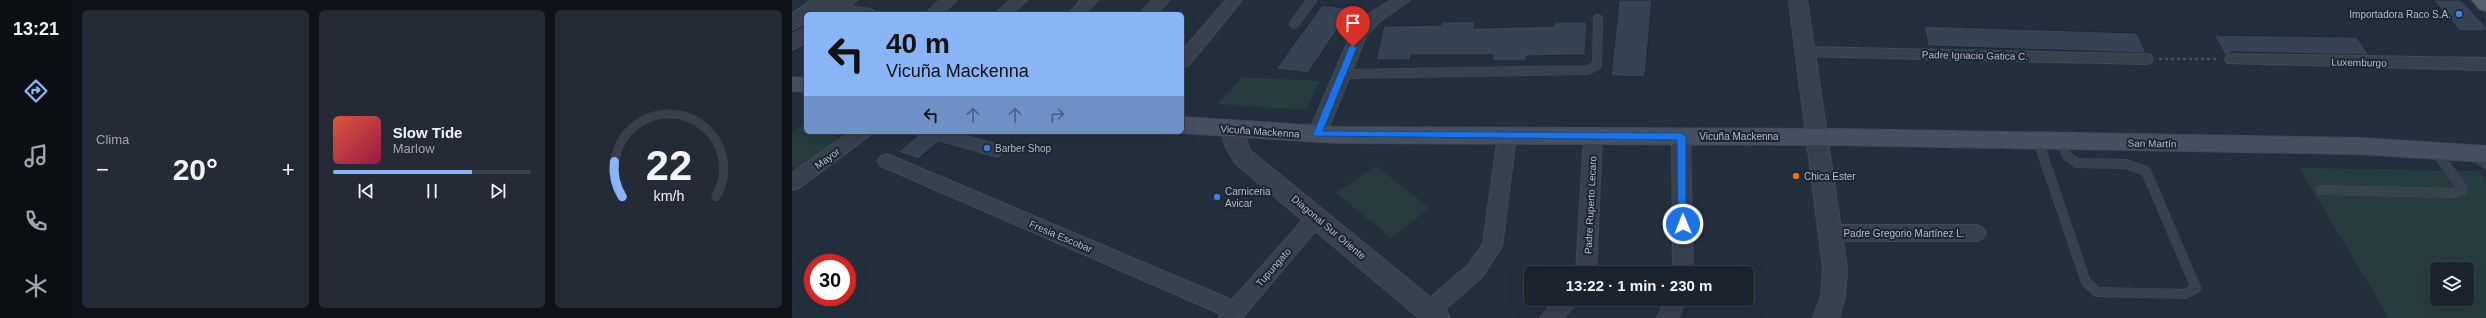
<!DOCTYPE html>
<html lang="es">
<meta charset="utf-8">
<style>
:root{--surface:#1b232e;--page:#242b36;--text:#f1f3f6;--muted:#a0a4aa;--line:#39404a;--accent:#8ab4f8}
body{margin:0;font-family:Arial,sans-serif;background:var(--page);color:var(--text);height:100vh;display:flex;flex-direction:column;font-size:15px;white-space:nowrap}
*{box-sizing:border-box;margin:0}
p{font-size:13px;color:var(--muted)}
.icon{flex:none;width:22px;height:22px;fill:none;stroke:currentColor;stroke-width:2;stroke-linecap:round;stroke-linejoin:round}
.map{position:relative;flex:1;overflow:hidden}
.drawer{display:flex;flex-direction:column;gap:10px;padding:10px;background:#0f1319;width:720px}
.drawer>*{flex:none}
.banner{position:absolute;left:12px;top:12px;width:380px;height:122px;border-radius:6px;box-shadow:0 4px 16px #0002,0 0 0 1px var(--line);background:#8ab4f8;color:#111;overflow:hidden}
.buttons{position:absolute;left:1638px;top:262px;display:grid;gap:8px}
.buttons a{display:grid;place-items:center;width:44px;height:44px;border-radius:6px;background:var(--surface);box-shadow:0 4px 16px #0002,0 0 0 1px var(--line);font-size:20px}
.speed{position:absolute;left:12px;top:254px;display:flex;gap:8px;font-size:20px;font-weight:700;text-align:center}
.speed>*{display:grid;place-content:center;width:52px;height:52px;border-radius:50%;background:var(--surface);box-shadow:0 4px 16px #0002,0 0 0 1px var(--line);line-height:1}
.speed .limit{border:6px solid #d22;background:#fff;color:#111}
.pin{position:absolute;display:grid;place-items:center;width:34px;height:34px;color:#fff;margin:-41px -17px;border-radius:50% 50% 50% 0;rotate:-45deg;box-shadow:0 0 4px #0007}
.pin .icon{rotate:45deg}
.me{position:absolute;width:44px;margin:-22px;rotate:359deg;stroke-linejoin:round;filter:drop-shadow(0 0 3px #0008)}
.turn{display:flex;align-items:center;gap:14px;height:84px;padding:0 16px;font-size:18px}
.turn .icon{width:52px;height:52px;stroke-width:2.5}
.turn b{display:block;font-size:28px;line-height:34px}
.lanes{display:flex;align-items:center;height:38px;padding:0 16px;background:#0003;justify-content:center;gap:20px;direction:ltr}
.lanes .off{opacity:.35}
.big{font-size:30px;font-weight:800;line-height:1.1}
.drawer .tile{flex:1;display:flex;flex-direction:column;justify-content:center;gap:6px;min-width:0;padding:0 14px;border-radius:6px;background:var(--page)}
.drawer .dial{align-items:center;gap:0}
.dial svg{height:104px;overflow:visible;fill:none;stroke:var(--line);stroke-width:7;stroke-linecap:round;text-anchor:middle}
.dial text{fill:var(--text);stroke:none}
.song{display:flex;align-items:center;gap:12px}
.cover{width:48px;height:48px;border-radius:6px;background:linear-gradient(135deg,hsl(10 70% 55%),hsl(340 70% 35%))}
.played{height:4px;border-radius:2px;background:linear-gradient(90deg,var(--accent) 70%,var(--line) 70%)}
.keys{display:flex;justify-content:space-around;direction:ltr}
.heat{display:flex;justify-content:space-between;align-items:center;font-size:22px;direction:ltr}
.drawer .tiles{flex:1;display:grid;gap:10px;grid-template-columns:repeat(3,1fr)}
.trip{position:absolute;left:732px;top:266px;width:230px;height:40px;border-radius:6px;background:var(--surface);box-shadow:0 4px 16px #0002,0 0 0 1px var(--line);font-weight:800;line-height:40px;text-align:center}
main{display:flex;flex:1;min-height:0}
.menu{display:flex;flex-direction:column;width:72px;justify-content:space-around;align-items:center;background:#0b0e12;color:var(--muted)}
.menu .icon{width:28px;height:28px}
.menu .selected{color:var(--accent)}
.menu b{font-size:18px;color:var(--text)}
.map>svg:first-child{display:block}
</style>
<main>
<nav class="menu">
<b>13:21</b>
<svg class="icon selected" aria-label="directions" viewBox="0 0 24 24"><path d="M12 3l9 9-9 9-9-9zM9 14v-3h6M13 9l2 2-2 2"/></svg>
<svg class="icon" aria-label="music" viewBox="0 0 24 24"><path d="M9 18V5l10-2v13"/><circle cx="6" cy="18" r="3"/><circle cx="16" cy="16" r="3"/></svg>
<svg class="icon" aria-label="phone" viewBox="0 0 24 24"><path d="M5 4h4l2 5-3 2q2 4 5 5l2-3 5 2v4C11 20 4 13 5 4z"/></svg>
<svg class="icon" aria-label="climate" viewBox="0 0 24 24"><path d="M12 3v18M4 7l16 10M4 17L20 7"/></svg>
</nav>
<section class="drawer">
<div class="tiles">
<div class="tile"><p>Clima</p>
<div class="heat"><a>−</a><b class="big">20°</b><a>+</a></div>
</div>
<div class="tile">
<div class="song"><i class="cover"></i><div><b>Slow Tide</b><p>Marlow</p></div></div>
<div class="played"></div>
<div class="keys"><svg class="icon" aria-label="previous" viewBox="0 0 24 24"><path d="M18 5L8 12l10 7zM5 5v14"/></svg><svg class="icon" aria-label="pause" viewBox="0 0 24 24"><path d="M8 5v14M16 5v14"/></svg><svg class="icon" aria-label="next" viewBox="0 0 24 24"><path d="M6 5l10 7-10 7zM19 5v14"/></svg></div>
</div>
<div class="tile dial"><svg viewBox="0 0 100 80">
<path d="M14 69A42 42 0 1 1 86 69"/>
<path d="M14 69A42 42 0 0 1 8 42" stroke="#8ab4f8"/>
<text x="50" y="56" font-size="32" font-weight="700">22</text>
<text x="50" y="72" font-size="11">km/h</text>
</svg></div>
</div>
</section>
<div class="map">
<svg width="1694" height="318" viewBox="0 0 1694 318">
<rect width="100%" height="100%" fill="#242f3e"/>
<g fill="#263c3f" fill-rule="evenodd">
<path d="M450,77L528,81L514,110L426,104Z"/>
<path d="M13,123L14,132H33L50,139L7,170L0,167V132Z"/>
<path d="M584,166L638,208L599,238L544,193Z"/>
<path d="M1507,168L1686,171L1694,181V318H1597ZM1645,269H1675V299H1645Z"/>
</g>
<g fill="#364354" stroke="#1f2835">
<path d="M827,0H860L853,77L819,76Z"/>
<path d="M1641,0H1669L1694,27V31H1668Z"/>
<path d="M530,5L559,9L516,73L484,69Z"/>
<path d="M683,21L682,28L761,26L762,22H795L793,55L735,56L734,61H700L701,55H619L618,60H584L592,26L649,25L650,22Z"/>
<path d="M1132,26L1345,33L1354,53L1136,46Z"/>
<path d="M1422,35L1565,37L1577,55L1441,52L1433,55Z"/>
<path d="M125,132H166L219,146L206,159L146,142L126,159L106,152L125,136Z"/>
</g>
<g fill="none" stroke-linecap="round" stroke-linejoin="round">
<g stroke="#414a57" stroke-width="10">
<g id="service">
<path d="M502,24L520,0"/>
<path d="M550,74L796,70L805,65L806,19"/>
<path d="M1246,141L1294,282L1305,292L1393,294L1404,288L1354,171L1334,164L1285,163L1275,156L1269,141"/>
<path d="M1682,155L1694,164"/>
<path d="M1529,190L1664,193L1670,190L1668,184L1643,151"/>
</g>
</g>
<g stroke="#414a57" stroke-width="2">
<g id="minor">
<path d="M148,0H165L150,14H133Z"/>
<path d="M218,0H235L220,14H203Z"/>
<path d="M289,0H306L293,14H276Z"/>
<path d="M360,0H377L365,14H348Z"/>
<path d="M434,0H450L396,66L390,67V51Z"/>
<path d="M599,0H618L587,22L575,34L534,134L531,139L525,140L519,139L516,134L560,32L577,14Z"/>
<path d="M43,5L79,9L87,14L38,13L35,10Z"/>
<path d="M1013,47L1353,54L1359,55L1361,59L1359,63L1353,64L1007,56L1005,52L1007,48Z"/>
<path d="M1441,54L1694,58V70L1435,63L1433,59L1435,55Z"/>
<path d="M715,130L721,131L724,136L710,246L690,277L644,317H630L627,311L630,305L676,265L691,244L706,136L709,131Z"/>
<path d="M801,130L807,131L810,136L804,273H784L792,136L795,131Z"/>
<path d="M889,130L895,131L898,136L901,273H881L880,136L883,131Z"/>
<path d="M58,132H80L77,136L7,188L0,190V173Z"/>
<path d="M95,154L440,300L518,212L525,210L532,212L535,217L451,317L427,318L429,314L89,166L86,161L89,156Z"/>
<path d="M1039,225H1184L1191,228L1194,233L1191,238L1184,241H1039L1032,238L1029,233L1032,228Z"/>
<path d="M764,299H787L772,318H748Z"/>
<path d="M874,299H895L886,318H865Z"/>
</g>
</g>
<g stroke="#414a57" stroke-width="2">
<g id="tertiary">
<path d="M19,0H40L25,14H14V23L0,30V14Z"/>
<path d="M44,0H65L50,14H29Z"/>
<path d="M997,0H1015L1055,269L1053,296L1047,318H1021L1029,296L1031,269Z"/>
<path d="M14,27V43L0,50V34Z"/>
<path d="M442,121L450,124C455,134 452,142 460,152L654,310L658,318H627L444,164C436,152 426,138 434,124Z"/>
</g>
</g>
<g stroke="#414a57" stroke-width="2">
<g id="secondary">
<path d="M0,77L14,78V92L0,91Z"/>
<path d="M390,117L546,127L1044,129L1568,138L1694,146V162L1568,154L1044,145L546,143L390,133L388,132H390Z"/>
</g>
</g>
<g stroke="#414a57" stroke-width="2">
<path id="primary" d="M1680,0H1694V11L1687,9Z"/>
</g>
<path stroke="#3f5557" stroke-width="2.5" stroke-dasharray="3 3" stroke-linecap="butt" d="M1367,59H1426"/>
<use href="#service" stroke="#38414e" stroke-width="9"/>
<use href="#minor" fill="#38414e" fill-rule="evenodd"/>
<use href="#tertiary" fill="#38414e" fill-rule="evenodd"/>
<use href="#secondary" fill="#465061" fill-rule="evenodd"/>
<use href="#primary" fill="#56606e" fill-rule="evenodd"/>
</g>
<path fill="#1a73e8" stroke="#114b97" d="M558,45L565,47L531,131L889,133L894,136V227H887L886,224L885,140L522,136L521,134Z"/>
<g fill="#3f7fe0" stroke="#1d2633" stroke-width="1.5">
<circle cx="1667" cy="14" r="4"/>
<circle cx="195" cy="148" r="4"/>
<circle cx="425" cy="197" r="4"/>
</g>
<circle fill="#e8710a" stroke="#1d2633" stroke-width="1.5" cx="1004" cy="176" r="4"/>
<g text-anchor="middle" stroke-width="4" stroke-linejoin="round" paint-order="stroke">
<g font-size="10" fill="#b4bcc9" stroke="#1d2633" text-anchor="start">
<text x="1659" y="18" text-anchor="end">Importadora Raco S.A.</text>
<text x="203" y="152">Barber Shop</text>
<text x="1012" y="180">Chica Ester</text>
<text x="433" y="195">Carniceria<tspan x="433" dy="12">Avicar</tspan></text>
</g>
<g font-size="10" fill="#b4bcc9" stroke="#1d2633">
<text transform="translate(1183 55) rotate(1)" y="4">Padre Ignacio Gatica C.</text>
<text transform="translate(1567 62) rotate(1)" y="4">Luxemburgo</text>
<text transform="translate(468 131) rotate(4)" y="4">Vicuña Mackenna</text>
<text x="947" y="140">Vicuña Mackenna</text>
<text transform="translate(1360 143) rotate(1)" y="4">San Martín</text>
<text transform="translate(35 158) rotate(-36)" y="4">Mayor</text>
<text transform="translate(798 205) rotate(-87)" y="4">Padre Ruperto Lecaro</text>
<text transform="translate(537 227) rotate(40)" y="4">Diagonal Sur Oriente</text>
<text x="1112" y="237">Padre Gregorio Martínez L.</text>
<text transform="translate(269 236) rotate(23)" y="4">Fresia Escobar</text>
<text transform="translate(481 267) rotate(-49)" y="4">Tupungato</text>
</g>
</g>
</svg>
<div class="buttons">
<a><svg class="icon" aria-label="layers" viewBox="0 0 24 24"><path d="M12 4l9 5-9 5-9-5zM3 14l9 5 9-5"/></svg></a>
</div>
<div class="speed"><div class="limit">30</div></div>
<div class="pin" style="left:561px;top:47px;background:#d93025"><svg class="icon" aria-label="arrive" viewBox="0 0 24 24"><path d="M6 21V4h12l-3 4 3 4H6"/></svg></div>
<svg class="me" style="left:891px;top:224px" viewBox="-20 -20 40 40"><circle r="17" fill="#1a73e8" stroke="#fff" stroke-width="3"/><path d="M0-11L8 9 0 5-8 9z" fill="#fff"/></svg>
<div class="trip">13:22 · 1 min · 230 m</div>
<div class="banner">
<div class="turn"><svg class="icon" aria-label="left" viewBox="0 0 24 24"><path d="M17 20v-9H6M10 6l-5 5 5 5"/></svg><div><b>40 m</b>Vicuña Mackenna</div></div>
<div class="lanes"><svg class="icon" aria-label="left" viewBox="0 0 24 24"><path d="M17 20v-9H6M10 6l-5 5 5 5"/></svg><svg class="icon off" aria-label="ahead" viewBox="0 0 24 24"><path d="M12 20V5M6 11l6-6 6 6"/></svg><svg class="icon off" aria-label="ahead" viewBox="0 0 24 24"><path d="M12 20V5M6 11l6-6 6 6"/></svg><svg class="icon off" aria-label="right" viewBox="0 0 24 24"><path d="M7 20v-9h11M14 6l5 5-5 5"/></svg></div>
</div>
</div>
</main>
